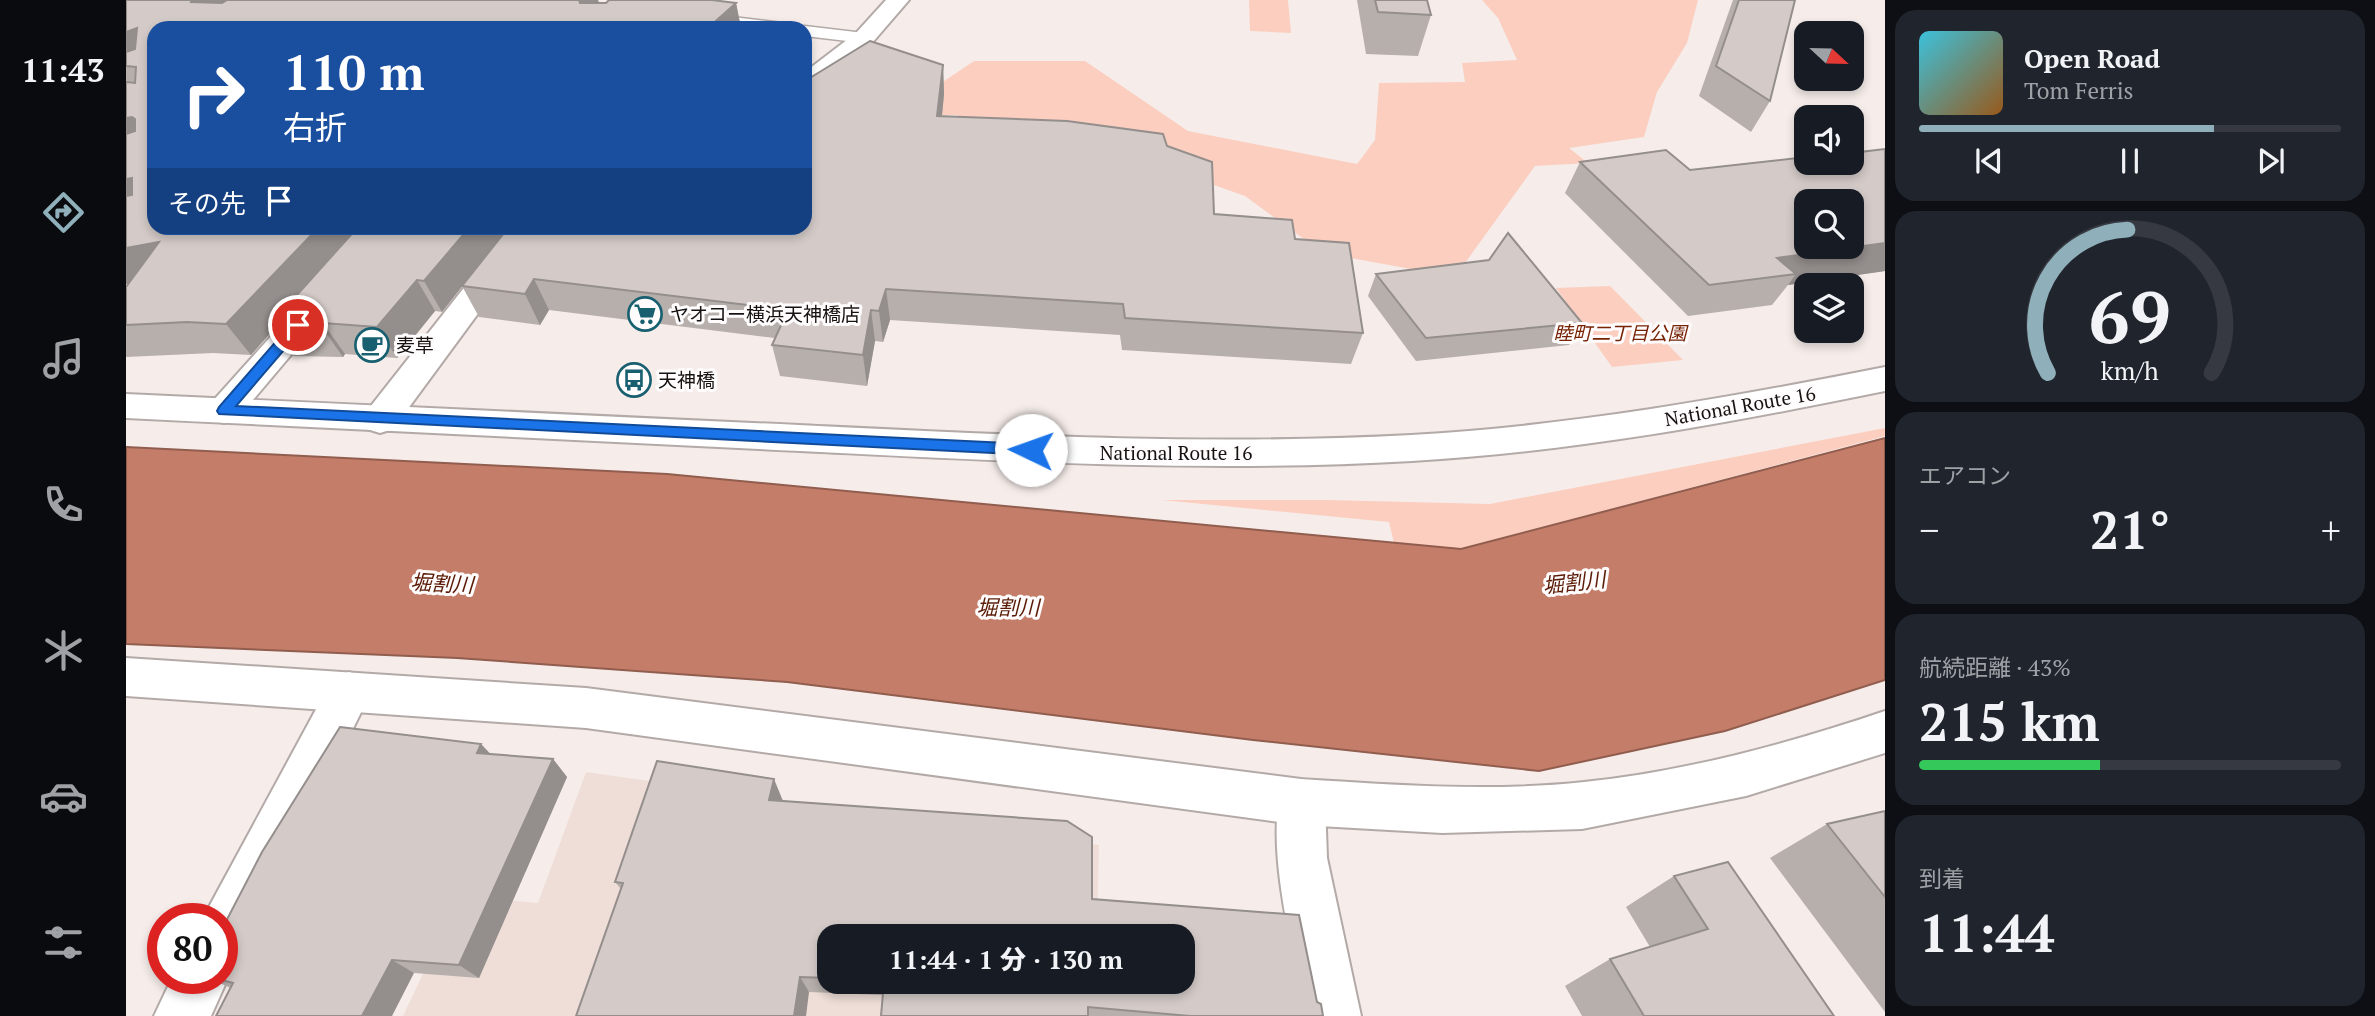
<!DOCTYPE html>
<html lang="ja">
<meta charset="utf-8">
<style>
:root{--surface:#171b24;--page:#20242c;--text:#f1f3f6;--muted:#9ea1a6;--line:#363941;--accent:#8fb0ba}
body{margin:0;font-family:"PT Serif","Noto Sans JP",serif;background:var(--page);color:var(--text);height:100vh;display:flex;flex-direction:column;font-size:26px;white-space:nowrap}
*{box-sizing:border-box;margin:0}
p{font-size:23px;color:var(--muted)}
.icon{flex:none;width:38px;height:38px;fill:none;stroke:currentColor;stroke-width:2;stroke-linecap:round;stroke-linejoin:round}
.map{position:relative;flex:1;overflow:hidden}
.sheet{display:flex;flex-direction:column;gap:10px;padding:10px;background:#0d0f14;width:490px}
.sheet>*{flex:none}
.hud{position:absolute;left:21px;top:21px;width:665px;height:214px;border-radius:21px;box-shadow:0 4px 10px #0003;background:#1a4fa0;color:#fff;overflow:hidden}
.needle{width:46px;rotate:112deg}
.buttons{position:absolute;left:1668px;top:21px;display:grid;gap:14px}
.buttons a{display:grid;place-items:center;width:70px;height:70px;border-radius:14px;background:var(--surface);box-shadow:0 4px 10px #0003;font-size:35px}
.speed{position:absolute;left:21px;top:903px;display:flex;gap:14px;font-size:35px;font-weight:700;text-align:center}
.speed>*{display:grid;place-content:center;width:91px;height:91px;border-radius:50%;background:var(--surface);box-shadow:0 4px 10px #0003;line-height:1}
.speed .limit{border:10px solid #d22;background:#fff;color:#111}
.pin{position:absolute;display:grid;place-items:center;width:60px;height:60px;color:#fff;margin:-30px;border:4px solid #fff;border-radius:50%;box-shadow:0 2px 7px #0007}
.me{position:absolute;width:77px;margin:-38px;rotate:273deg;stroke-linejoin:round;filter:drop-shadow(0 0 5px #0008)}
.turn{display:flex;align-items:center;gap:24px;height:147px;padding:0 21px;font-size:32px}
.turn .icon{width:91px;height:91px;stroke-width:2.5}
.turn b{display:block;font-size:49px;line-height:60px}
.then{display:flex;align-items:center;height:66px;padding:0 21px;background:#0003;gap:14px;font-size:26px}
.big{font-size:52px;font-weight:800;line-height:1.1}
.sheet .widget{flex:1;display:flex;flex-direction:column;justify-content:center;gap:10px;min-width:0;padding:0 24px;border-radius:21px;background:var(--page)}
.sheet .dial{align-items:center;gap:0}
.dial svg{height:182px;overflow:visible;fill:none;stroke:var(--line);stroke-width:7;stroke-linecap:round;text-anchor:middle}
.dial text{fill:var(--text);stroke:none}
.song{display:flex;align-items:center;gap:21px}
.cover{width:84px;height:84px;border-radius:10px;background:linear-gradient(135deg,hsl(190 70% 55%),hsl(30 70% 35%))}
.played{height:7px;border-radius:4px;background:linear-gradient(90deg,var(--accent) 70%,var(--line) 70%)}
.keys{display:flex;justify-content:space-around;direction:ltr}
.heat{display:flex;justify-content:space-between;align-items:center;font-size:38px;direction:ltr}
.charge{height:10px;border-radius:5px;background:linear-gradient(90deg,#34c759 43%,var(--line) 0)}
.trip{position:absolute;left:691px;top:924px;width:378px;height:70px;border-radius:21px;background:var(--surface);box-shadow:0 4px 10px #0003;font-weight:800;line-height:70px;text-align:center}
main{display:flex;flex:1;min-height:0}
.dock{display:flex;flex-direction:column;width:126px;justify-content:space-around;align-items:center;background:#090b0e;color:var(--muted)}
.dock .icon{width:49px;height:49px}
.dock .current{color:var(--accent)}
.dock b{font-size:32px;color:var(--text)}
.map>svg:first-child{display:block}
</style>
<main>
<nav class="dock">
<b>11:43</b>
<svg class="icon current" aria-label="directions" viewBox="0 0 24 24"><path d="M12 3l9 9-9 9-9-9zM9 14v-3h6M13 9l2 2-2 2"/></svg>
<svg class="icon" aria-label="music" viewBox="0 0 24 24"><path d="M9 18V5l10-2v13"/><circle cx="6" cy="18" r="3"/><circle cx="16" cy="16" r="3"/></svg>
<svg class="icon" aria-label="phone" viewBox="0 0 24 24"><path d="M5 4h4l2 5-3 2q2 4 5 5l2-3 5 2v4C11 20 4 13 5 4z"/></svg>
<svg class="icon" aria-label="climate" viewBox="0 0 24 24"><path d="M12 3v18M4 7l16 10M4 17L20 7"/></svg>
<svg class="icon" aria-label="car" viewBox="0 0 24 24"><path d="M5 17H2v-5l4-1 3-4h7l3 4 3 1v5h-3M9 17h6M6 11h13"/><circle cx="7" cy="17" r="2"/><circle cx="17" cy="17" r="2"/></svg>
<svg class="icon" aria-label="filters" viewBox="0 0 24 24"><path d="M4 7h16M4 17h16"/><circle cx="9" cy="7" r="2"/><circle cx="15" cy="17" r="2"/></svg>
</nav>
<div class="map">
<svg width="1759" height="1016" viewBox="0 0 1759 1016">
<rect width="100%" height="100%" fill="#f6edea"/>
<path fill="#efded8" d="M460,772L973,845L971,936H704V982L970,1016H277L334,896L412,903Z"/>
<g fill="#fbcec0">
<path d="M1123,0H1162L1165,33L1124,31Z"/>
<path d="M1356,0H1572L1561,43L1531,92L1518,137L1443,148L1462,163L1409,166L1339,263L1296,271L1197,253L1119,196L1054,173L830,115H778L781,106L848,61H959L1062,131L1231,164L1249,140L1253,83L1339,82L1336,63L1391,60L1372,18Z"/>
<path d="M1484,286L1557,360L1486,367L1430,288Z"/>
<path d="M1759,428V436L1335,549L1268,543L1263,522L1036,500H1202L1364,504Z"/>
</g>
<path fill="#c47d68" stroke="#905d4e" stroke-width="2" d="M1759,438V680L1599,731L1413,771L1127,740L661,682L331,658L0,644V447L541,474L1335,549Z"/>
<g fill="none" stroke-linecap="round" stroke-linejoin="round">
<g stroke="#b3aaa8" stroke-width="3">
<g id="lane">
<path d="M574,13L657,23L666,28H614L568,22L566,18Z"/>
<path d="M679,26L738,33L747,38L738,43L679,36V28H672Z"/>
</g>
</g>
<g stroke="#b3aaa8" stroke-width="4">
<g id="street">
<path d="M760,0H783L746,43L688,89L679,91V72L730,33Z"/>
<path d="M242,228H272L110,420L98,423L86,420L80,411L86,402Z"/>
<path d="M385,228H415L267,429L254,433L241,429L236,420L241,411Z"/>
<path d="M223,672L239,678L245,692L115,956L96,963V919L77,918L207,678Z"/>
<path d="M1175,779L1192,786L1199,802L1201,858L1235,1016H1179C1169,959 1136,836 1158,786Z"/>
<path d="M96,964L102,978L85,1016H28L46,978H96Z"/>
</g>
</g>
<g stroke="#b3aaa8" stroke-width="4">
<path id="secondary" d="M0,658L460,688L1175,779C1269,785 1364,792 1458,782C1557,772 1665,743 1759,711V753L1620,796L1456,829L1316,833L1175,825L460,728L0,696Z"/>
</g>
<g stroke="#b3aaa8" stroke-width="4">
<path id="highway" d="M1759,367V391C1602,423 1446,452 1286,461C1081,473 878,461 674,451C449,440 225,429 0,418V394C224,404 449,415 673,425C877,435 1081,446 1285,435C1445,426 1602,398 1759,367Z"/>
</g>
<use href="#lane" fill="#fff" fill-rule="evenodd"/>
<use href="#street" fill="#fff" fill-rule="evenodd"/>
<use href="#secondary" fill="#fff" fill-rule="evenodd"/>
<use href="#highway" fill="#fff" fill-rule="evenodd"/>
</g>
<g fill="#b6afac" fill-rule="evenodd">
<path d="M0,0H472L473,3H610L615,28H28V228H679L817,65L818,94L816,116L1041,146L1088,214L1169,239L1237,333L1225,364L996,350L994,335L764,320L757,342L749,341L741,386L654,376L646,345L649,338L423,310L414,325L353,317L336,286L353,264L316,312L309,311L271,358L219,354L217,357L168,356L148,329L125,355L87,353L0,357V287L3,283L0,284Z"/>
<path d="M1231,0H1301L1305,15L1292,56L1240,54Z"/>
<path d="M1607,0H1669L1644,101L1625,132L1573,96Z"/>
<path d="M1454,162L1564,170L1759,271L1662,285L1646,305L1562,316L1439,193Z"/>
<path d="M1250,274L1456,323L1443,345L1290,361L1242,296Z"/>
<path d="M355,744L364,754L427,759L441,777L353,978L288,973L105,988L82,978H96Z"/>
<path d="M657,801L966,899L1191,1002L1197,1016H755L757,995L683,992L495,889L489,882ZM704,936L1057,982H704Z"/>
<path d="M1759,811V1012L1644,858L1701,824Z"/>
<path d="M1548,876L1708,1016H1456L1439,986L1484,959L1524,947L1500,907Z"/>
</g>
<g fill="#948e8c">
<path d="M66,0H124L86,21L65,2Z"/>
<path d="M453,0H472L476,13L461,26Z"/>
<path d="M610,3L615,28H582Z"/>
<path d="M11,28L28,53L0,66V32Z"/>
<path d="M817,65L818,94L813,145L811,116Z"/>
<path d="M6,117L27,146L0,154V118Z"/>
<path d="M6,178L28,206L0,214V179Z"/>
<path d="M192,228H239L144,325L148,329L125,355L100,324Z"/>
<path d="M343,228H382L316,312L298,281Z"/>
<path d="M33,242L58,273L0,284V248Z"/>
<path d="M1759,243V271L1662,285L1670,274L1651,258Z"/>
<path d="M408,279L423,310L414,325L399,294Z"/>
<path d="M291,280L309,311L271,358L251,327Z"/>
<path d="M760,289L764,320L757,342L753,311Z"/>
<path d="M745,310L749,341L741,386L737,355Z"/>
<path d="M197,323L219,354L217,357L195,326Z"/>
<path d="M355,744L372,762L351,753Z"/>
<path d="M427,759L441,777L353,978L333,965Z"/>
<path d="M648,779L657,801L643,800Z"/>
<path d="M266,960L288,973L266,1016H236Z"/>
<path d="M674,977L683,992L680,1016H668Z"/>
</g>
<g fill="#d4cbc8" stroke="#948e8c" stroke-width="2" fill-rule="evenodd">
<path d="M0,0H66L65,2L96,3L101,0H453L454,3H480L483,0H586L610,3L582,28H28V228H192L100,324L61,322L0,325V287L33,242L0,248V196L6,195V178L0,179V134L9,131V119L6,117L0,118V82L9,83L10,67L0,66V52L9,49L11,28L0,32Z"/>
<path d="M1249,0H1301L1305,15L1252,12Z"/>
<path d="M1613,0H1669L1644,101L1590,66Z"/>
<path d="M744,41L817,65L811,116L941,121L1037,134L1041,146L1086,162L1088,214L1166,220L1169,239L1223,243L1237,333L999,318L997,304L760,289L753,311L745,310L737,355L646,345L662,310L408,279L399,294L336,286L382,228H679V81Z"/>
<path d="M1759,149V243L1651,258L1670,274L1583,285L1454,162L1540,150L1564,170L1680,157V163H1726V153ZM1680,201H1726V247H1680Z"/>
<path d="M231,228H343L298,281L291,280L251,327L197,323L195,326L144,325Z"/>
<path d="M1382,233L1456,323L1300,338L1250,274L1363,260Z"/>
<path d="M214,727L355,744L351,753L427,759L333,965L266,960L236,1016H90L107,983L88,978H96V929L136,852Z"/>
<path d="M531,761L648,779L643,800L941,821L966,837V899L1173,915L1191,1002L1195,1004L1197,1016H1064L962,1007V1016H755L758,982H1057V936H704V978L674,977L668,1016H450L497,883L489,882Z"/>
<path d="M1759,811V897L1701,824Z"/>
<path d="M1602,862L1708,1016H1518L1484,959L1582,929L1548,876Z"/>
</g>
<path fill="#1a73e8" stroke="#114b97" stroke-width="2" d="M172,321L177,322V328L110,406L905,444L912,450L905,455L93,414L91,411L93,407L167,322Z"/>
<defs>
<g id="supermarket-ring" transform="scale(1.75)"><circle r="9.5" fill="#fefcfc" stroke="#185f70" stroke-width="1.5"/><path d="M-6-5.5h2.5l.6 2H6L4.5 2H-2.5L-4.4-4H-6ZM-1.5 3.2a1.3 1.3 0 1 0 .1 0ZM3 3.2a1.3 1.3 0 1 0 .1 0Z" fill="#185f70"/></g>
<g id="cafe-ring" transform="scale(1.75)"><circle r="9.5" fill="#fefcfc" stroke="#185f70" stroke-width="1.5"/><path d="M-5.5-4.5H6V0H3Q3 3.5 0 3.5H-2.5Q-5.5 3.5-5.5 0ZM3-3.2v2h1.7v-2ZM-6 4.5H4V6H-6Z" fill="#185f70"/></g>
<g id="bus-ring" transform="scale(1.75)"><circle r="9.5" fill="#fefcfc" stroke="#185f70" stroke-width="1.5"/><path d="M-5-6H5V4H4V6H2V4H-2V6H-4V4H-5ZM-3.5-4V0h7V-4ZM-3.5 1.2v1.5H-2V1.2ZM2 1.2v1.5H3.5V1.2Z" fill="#185f70"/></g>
</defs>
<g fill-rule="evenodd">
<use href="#supermarket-ring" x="519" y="314"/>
<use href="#cafe-ring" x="246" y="345"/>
<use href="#bus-ring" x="508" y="380"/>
</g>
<g text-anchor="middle" stroke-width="6" stroke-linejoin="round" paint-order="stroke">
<g font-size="19" fill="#151211" stroke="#fefcfc" text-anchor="start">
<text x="544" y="321">ヤオコー横浜天神橋店</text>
<text x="270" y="352">麦草</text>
<text x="532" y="387">天神橋</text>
</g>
<g font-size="19" font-style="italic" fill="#782204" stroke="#fefcfc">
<text x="1494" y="340">睦町二丁目公園</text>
</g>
<g font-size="19" fill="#151211" stroke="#fefcfc">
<text transform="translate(1614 406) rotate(-10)" y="7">National Route 16</text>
<text x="1050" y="460">National Route 16</text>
</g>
<g font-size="21" font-style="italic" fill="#5a1a05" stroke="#fefcfc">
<text transform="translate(1448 583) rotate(-6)" y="7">堀割川</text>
<text transform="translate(316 584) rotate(3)" y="7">堀割川</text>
<text x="882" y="615">堀割川</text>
</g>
</g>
</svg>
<div class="buttons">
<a><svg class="needle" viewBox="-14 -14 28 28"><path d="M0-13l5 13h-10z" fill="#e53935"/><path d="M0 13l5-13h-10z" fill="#9ea1a6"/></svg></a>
<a><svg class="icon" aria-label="sound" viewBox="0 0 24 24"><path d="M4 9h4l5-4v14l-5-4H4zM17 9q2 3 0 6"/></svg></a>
<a><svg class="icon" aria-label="search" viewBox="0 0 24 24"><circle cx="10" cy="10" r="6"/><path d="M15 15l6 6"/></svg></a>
<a><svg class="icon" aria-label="layers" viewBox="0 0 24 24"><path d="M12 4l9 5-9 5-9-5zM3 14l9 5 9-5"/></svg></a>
</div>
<div class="speed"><div class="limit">80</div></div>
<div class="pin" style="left:172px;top:325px;background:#d93025"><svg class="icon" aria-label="arrive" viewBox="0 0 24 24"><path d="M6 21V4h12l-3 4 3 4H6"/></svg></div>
<svg class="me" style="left:905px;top:450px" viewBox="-20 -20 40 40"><circle r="19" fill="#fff"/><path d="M0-13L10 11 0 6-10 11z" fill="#1a73e8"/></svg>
<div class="trip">11:44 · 1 分 · 130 m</div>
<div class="hud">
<div class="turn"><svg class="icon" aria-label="right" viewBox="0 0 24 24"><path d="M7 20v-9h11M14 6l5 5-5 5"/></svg><div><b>110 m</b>右折</div></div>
<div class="then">その先<svg class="icon" aria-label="arrive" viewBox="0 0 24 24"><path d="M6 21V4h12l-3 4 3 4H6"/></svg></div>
</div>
</div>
<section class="sheet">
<div class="widget">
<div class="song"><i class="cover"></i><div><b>Open Road</b><p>Tom Ferris</p></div></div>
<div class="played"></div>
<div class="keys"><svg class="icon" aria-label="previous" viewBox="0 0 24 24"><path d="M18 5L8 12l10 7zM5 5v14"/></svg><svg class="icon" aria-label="pause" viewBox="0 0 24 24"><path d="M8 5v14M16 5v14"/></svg><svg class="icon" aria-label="next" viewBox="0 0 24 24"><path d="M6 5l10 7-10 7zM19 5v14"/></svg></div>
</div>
<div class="widget dial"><svg viewBox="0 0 100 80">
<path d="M14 69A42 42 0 1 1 86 69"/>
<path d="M14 69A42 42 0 0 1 49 6" stroke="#8fb0ba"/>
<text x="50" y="56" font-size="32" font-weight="700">69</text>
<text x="50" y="72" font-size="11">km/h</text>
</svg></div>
<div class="widget"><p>エアコン</p>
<div class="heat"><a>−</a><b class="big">21°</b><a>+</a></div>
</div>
<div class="widget"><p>航続距離 · 43%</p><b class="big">215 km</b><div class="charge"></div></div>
<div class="widget"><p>到着</p><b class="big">11:44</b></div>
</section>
</main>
